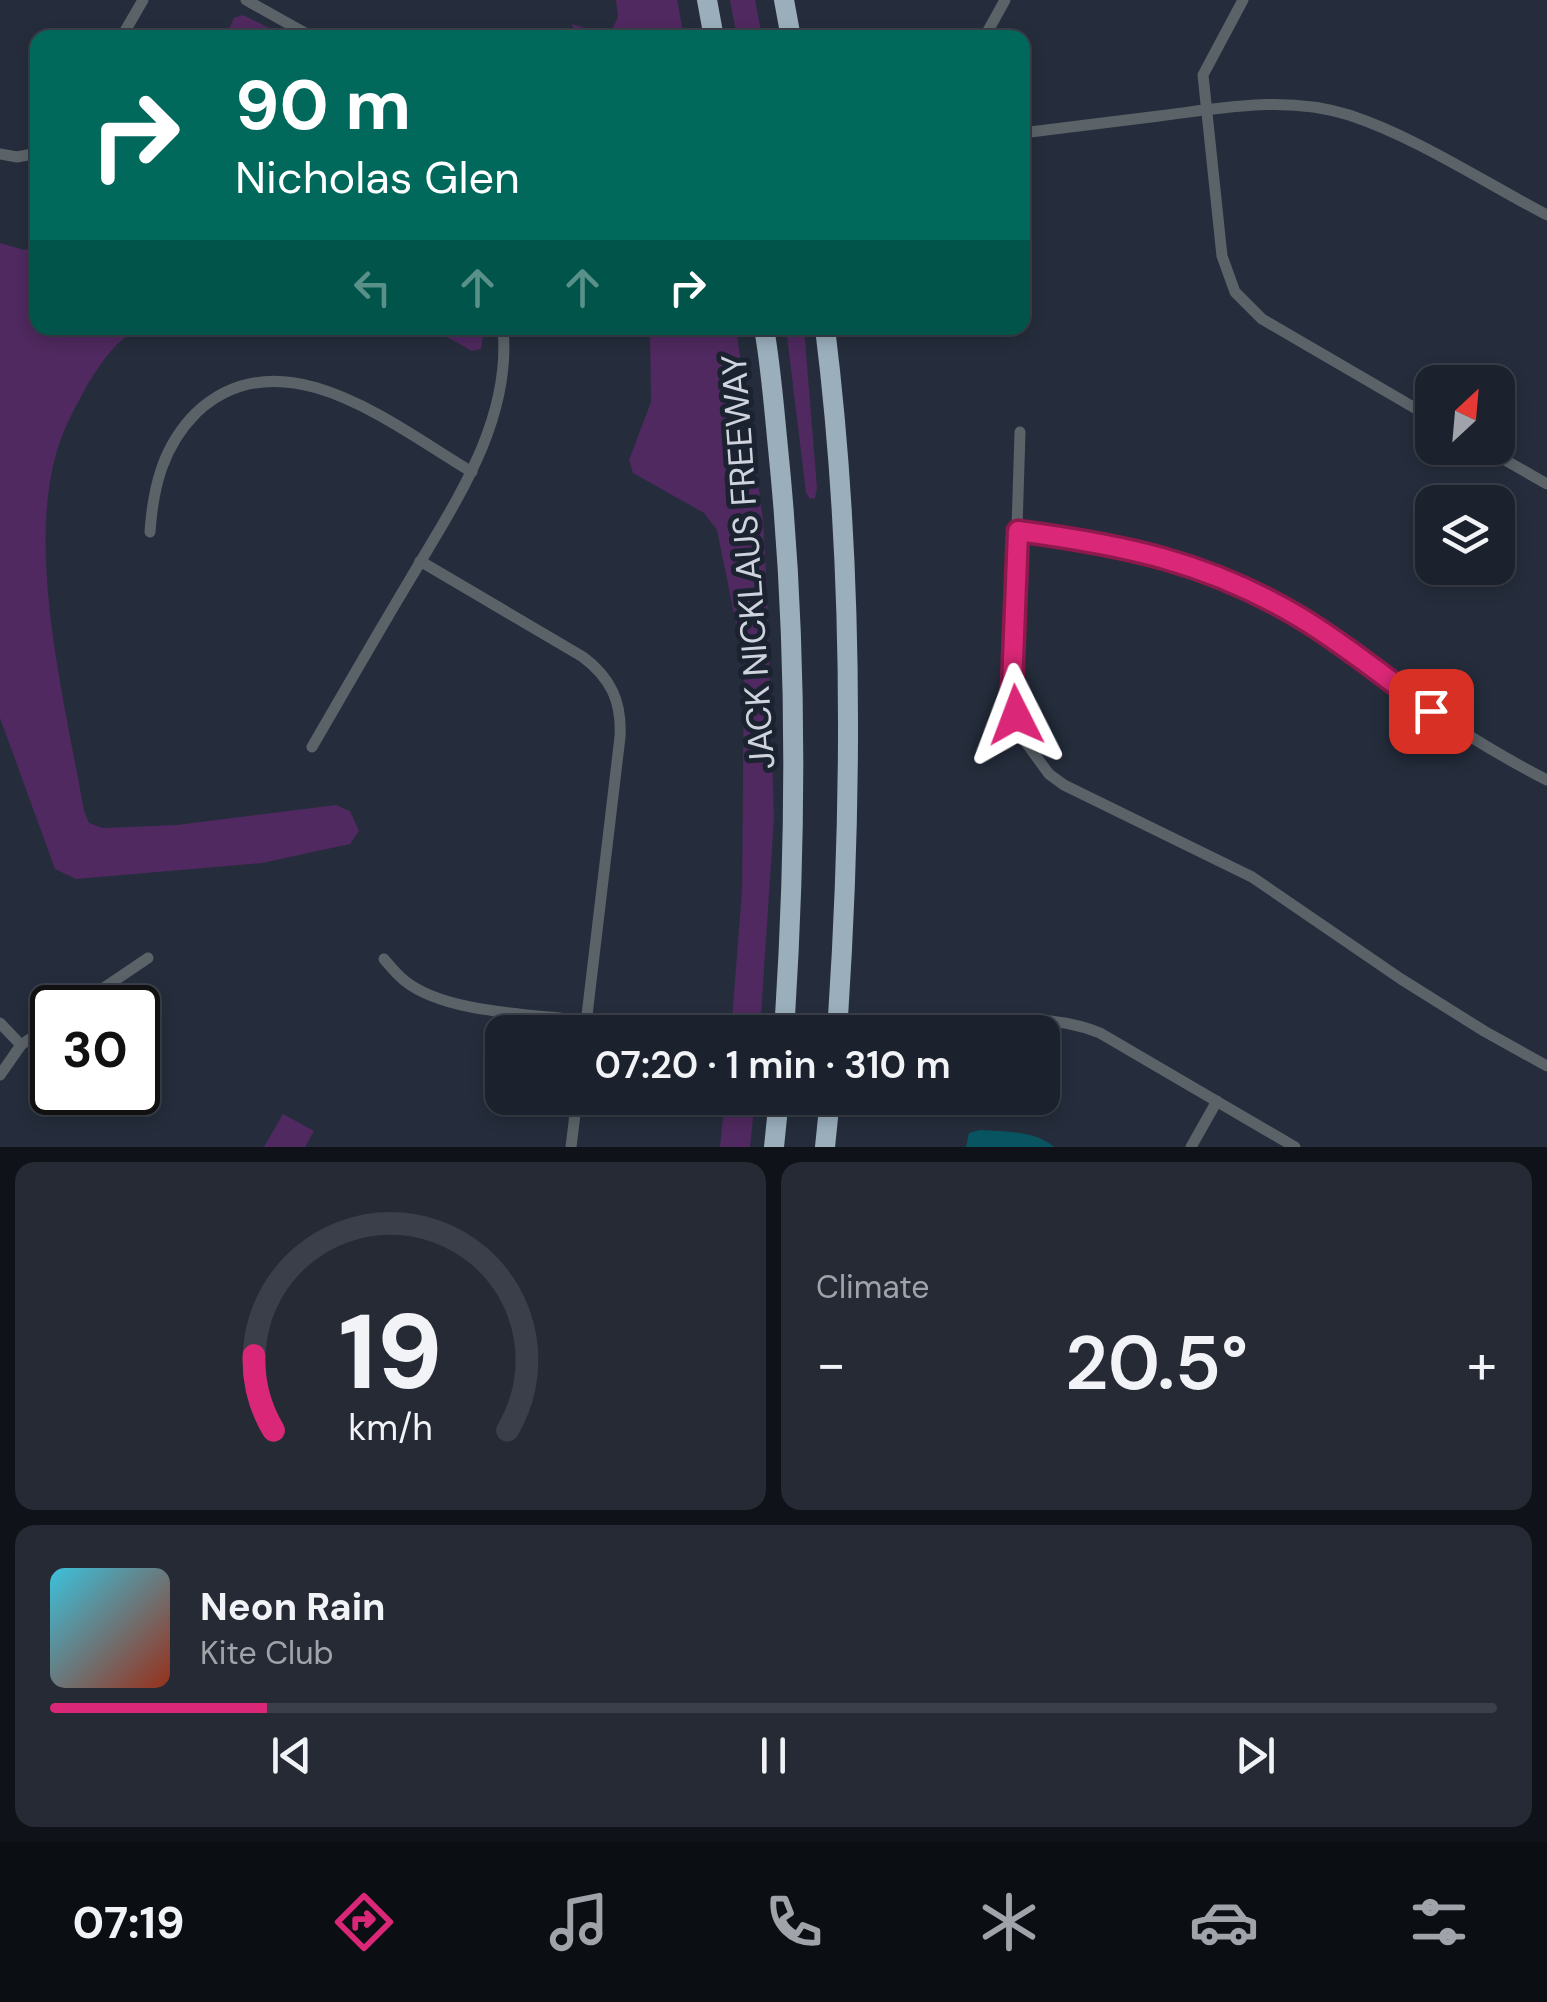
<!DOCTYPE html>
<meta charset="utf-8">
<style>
:root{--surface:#1c222d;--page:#252a35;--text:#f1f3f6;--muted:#a0a4aa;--line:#3a3f49;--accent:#db2777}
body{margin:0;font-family:"DM Sans",sans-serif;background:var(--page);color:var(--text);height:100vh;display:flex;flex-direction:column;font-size:38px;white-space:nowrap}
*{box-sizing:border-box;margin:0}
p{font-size:32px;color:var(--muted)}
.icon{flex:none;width:55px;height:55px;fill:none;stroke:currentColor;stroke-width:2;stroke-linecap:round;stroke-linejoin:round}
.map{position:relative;height:1147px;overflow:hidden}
.drawer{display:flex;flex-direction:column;gap:15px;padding:15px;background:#0f1319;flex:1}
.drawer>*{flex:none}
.guide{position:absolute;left:30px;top:30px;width:1000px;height:305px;border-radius:20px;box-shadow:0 5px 15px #0003,0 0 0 2px var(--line);background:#00695c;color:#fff;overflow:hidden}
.needle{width:65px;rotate:26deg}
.fabs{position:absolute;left:1415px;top:365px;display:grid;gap:20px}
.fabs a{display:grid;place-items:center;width:100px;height:100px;border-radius:20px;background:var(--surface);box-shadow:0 5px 15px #0003,0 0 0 2px var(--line);font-size:50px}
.speed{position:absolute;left:30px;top:985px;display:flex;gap:20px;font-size:50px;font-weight:700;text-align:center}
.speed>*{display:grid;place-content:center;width:130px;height:130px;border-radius:50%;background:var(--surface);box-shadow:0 5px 15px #0003,0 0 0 2px var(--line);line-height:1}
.speed .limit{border:5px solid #111;border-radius:15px;background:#fff;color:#111}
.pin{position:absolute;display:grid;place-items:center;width:85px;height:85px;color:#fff;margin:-42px;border-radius:20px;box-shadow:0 5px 15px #0006}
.me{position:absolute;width:110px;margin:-55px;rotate:357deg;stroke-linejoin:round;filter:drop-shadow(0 0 8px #0008)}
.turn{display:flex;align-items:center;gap:35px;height:210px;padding:0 40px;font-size:45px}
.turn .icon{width:130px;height:130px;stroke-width:2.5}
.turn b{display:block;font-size:70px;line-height:85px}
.lanes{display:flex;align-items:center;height:95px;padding:0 40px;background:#0003;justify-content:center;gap:50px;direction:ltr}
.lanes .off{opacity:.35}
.big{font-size:75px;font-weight:600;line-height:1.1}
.drawer .widget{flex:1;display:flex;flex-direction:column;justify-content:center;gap:15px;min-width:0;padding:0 35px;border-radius:20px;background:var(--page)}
.drawer .dial{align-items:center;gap:0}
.dial svg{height:260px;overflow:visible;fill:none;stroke:var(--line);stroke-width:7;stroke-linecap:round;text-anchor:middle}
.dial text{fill:var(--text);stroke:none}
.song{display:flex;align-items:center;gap:30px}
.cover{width:120px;height:120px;border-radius:15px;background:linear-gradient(135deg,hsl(190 70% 55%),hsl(10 70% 35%))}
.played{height:10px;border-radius:5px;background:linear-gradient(90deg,var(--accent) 15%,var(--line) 15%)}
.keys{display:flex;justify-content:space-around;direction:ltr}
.heat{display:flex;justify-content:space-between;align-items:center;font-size:55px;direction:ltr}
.drawer .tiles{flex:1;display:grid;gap:15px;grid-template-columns:1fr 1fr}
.widget:last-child{grid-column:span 2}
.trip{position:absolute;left:485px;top:1015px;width:575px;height:100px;border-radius:20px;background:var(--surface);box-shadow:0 5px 15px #0003,0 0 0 2px var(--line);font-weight:600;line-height:100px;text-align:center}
.dock{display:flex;height:160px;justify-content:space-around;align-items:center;background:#0b0e12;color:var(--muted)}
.dock .icon{width:70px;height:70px}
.dock .on{color:var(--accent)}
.dock b{font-size:45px;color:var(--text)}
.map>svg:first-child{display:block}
</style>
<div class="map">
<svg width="1547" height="1147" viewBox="0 0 1547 1147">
<rect width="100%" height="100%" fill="#252d3c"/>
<g fill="#4f295f">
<path d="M616,0H677L684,37H577L572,24L609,36L618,17Z"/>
<path d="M730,0H755L762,37H737Z"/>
<path d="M243,15L287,37H225L234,18Z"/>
<path d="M0,243L24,250L37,247L38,328H138C115,342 102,361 88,384C75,407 63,429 56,454C27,557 66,706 84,811L89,823L103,828L177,825L336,805L350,811L359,831L350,844L262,863L76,879L55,869L0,718Z"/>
<path d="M431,328H484L481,349L472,351Z"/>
<path d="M650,328H736L763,519L767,592L774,817L760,1032H731L742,891L744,663L717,530L704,513L633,473L629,460L651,402Z"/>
<path d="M786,328H804L817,488L815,498L810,499L806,493Z"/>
<path d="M725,1098H755L750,1147H720Z"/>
<path d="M283,1114L314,1131L305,1147H264Z"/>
</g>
<path fill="#085561" d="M980,1130C1005,1132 1034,1130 1054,1147H966L969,1133Z"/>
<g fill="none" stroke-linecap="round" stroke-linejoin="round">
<g stroke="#5b6369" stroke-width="11">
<path d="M246,0L314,38"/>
<path d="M1243,0L1203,75L1222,256L1235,292L1262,319L1432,418"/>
<path d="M121,38L143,0"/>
<path d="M984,38L1005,0"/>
<path d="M1022,133C1068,127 1114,122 1159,116C1223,108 1286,95 1349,115C1416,137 1484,182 1547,215"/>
<path d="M0,154L17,157L38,153"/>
<path d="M1020,432L1012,687L1016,715L1027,744L1049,774L1064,785L1252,877L1401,979L1484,1031L1547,1066"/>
<path d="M1484,448L1547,484"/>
<path d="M1018,531C1092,541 1164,551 1232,582C1282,604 1324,634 1367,666C1424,708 1484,748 1547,780"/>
<path d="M150,532C153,487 163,446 196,413C282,332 394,426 472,472"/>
<path d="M420,561L583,657C611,678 622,702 620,737L585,1032"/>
<path d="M312,747C344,692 376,636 409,581C454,504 512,422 503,328"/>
<path d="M384,959C390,966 397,975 405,981C446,1014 536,1014 587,1021"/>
<path d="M74,1008L148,958"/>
<path d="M937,1022C991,1021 1049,1012 1100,1033L1295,1147"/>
<path d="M0,1023L21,1045"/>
<path d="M0,1075L21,1045L52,1024"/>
<path d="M571,1147L577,1098"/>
<path d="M1191,1147L1217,1101"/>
</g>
<g stroke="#9aaebc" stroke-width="20">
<path d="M707,0L714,38"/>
<path d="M784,0L791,38"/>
<path d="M764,328C771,367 774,408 778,448C798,643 797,837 784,1032"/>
<path d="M825,328C854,560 853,799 837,1032"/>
<path d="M774,1147L779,1098"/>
<path d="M825,1147L830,1098"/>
</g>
</g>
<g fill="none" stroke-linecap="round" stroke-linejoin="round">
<g stroke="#8e194d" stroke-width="25">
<path id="route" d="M1016,715L1012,687L1018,531C1124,545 1208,562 1301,618C1346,645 1388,680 1431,711"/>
</g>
<use href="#route" stroke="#db2777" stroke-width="18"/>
</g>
<g text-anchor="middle" stroke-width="10" stroke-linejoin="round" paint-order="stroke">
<g font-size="35" fill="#ced3dd" stroke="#1b2331">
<text transform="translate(748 562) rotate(-94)" y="12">JACK NICKLAUS FREEWAY</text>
</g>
</g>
</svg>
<div class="fabs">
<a><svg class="needle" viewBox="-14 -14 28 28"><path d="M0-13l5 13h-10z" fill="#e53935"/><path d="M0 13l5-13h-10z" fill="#a0a4aa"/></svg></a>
<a><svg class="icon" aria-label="layers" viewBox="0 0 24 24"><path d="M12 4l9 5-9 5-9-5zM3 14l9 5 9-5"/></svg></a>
</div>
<div class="speed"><div class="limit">30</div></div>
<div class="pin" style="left:1431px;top:711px;background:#d93025"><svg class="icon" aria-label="arrive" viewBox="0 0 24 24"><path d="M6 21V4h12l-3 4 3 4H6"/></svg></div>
<svg class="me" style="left:1016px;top:715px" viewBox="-20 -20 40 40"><path d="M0-17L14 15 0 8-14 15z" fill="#db2777" stroke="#fff" stroke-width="4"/></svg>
<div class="trip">07:20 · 1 min · 310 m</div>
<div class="guide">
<div class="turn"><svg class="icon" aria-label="right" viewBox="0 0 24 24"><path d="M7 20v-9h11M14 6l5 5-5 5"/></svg><div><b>90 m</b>Nicholas Glen</div></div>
<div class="lanes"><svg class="icon off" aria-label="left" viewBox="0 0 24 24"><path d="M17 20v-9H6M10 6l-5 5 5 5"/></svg><svg class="icon off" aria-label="ahead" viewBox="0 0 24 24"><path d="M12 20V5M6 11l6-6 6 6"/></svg><svg class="icon off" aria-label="ahead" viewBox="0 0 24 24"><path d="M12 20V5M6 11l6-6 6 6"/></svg><svg class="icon" aria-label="right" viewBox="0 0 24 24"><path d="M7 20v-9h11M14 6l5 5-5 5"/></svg></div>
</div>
</div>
<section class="drawer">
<div class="tiles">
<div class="widget dial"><svg viewBox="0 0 100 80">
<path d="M14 69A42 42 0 1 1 86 69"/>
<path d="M14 69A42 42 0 0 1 8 46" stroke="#db2777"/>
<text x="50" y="56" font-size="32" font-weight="700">19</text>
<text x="50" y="72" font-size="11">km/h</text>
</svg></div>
<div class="widget"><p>Climate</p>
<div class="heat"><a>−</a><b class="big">20.5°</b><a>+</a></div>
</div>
<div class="widget">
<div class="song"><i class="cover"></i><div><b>Neon Rain</b><p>Kite Club</p></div></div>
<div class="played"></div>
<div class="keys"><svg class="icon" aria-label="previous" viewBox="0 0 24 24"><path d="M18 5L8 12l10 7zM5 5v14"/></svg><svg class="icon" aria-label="pause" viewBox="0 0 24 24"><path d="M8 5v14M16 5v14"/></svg><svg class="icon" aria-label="next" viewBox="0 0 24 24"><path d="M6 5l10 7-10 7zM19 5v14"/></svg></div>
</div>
</div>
</section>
<nav class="dock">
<b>07:19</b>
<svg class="icon on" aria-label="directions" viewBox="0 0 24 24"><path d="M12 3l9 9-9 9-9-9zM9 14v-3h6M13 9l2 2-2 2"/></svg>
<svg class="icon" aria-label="music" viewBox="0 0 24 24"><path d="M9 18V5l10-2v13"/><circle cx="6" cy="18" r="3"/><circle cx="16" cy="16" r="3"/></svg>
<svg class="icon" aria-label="phone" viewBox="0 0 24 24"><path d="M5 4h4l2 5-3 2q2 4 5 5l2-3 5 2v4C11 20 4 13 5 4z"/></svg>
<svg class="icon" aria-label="climate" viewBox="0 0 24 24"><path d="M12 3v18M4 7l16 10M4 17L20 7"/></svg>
<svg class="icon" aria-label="car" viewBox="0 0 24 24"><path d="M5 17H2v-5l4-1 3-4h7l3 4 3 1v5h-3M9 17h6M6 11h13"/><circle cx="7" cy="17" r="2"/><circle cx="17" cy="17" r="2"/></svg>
<svg class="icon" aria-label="filters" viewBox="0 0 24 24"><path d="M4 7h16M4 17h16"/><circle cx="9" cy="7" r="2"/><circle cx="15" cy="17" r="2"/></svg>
</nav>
